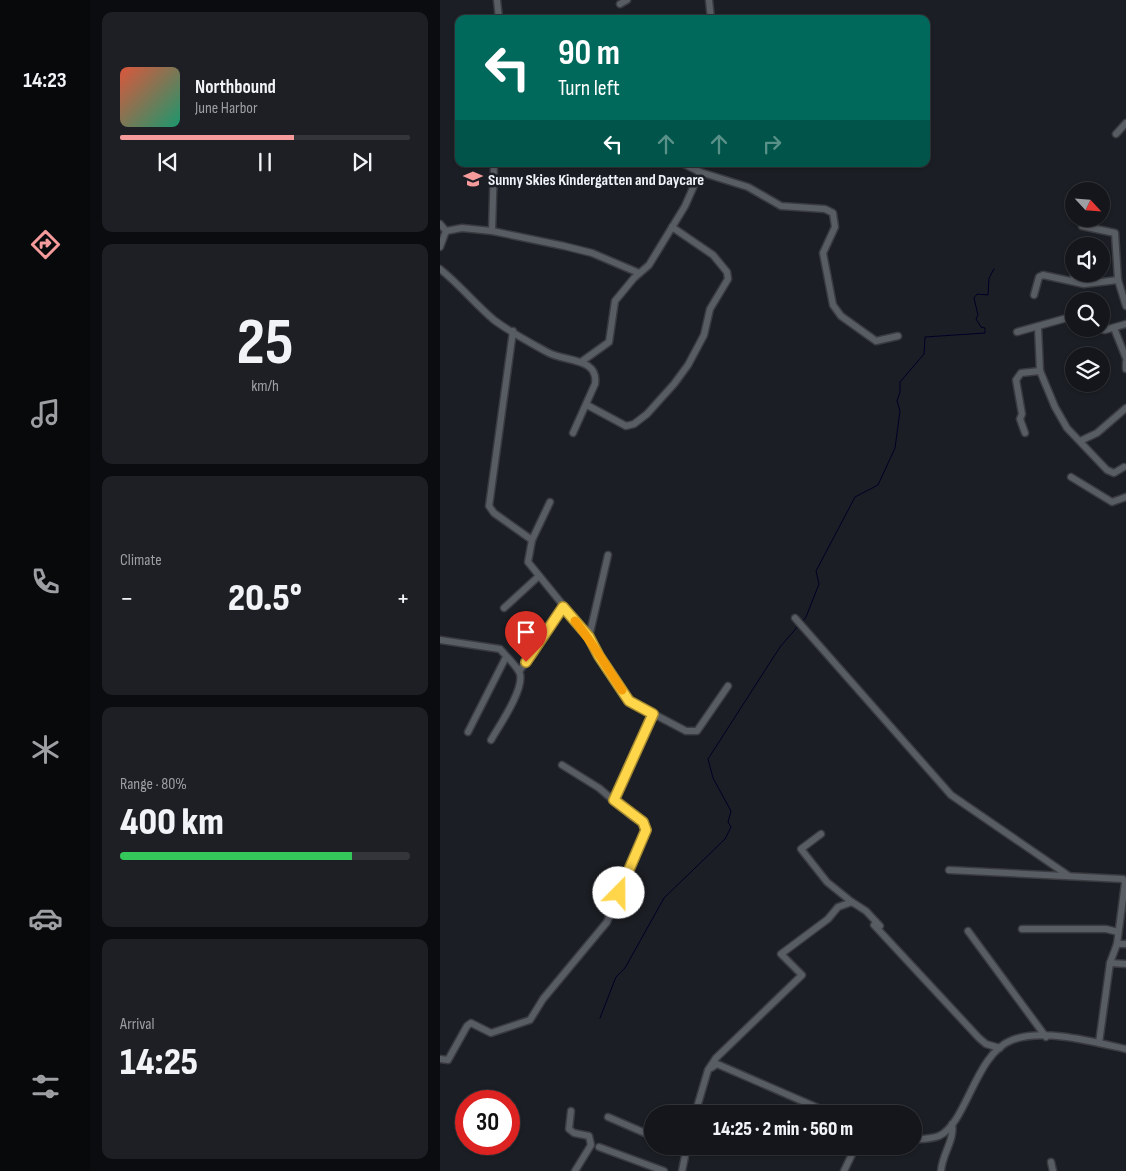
<!DOCTYPE html>
<meta charset="utf-8">
<style>
:root{--surface:#14161b;--page:#1d1f24;--text:#f1f3f6;--muted:#9d9fa3;--line:#33353a;--accent:#f59b9b}
body{margin:0;font-family:"Sofia Sans Condensed",sans-serif;background:var(--page);color:var(--text);height:100vh;display:flex;flex-direction:column;font-size:19px;white-space:nowrap}
*{box-sizing:border-box;margin:0}
p{font-size:16px;color:var(--muted)}
.icon{flex:none;width:28px;height:28px;fill:none;stroke:currentColor;stroke-width:2;stroke-linecap:round;stroke-linejoin:round}
.map{position:relative;flex:1;overflow:hidden}
.panel{display:flex;flex-direction:column;gap:12px;padding:12px;background:#0b0c0f;width:350px}
.panel>*{flex:none}
.guide{position:absolute;left:15px;top:15px;width:475px;height:152px;border-radius:10px;box-shadow:0 1px 4px #0004,0 0 0 1px var(--line);background:#00695c;color:#fff;overflow:hidden}
.needle{width:32px;rotate:116deg}
.buttons{position:absolute;left:625px;top:182px;display:grid;gap:10px}
.buttons a{display:grid;place-items:center;width:45px;height:45px;border-radius:50%;background:var(--surface);box-shadow:0 1px 4px #0004,0 0 0 1px var(--line);font-size:25px}
.speed{position:absolute;left:15px;top:1090px;display:flex;gap:10px;font-size:25px;font-weight:700;text-align:center}
.speed>*{display:grid;place-content:center;width:65px;height:65px;border-radius:50%;background:var(--surface);box-shadow:0 1px 4px #0004,0 0 0 1px var(--line);line-height:1}
.speed .limit{border:8px solid #d22;background:#fff;color:#111}
.pin{position:absolute;display:grid;place-items:center;width:42px;height:42px;color:#fff;margin:-51px -21px;border-radius:50% 50% 50% 0;rotate:-45deg;box-shadow:0 0 5px #0007}
.pin .icon{rotate:45deg}
.me{position:absolute;width:55px;margin:-28px;rotate:22deg;stroke-linejoin:round;filter:drop-shadow(0 0 4px #0008)}
.turn{display:flex;align-items:center;gap:18px;height:105px;padding:0 20px;font-size:22px}
.turn .icon{width:65px;height:65px;stroke-width:2.5}
.turn b{display:block;font-size:35px;line-height:42px}
.lanes{display:flex;align-items:center;height:48px;padding:0 20px;background:#0003;justify-content:center;gap:25px;direction:ltr}
.lanes .off{opacity:.35}
.big{font-size:38px;font-weight:800;line-height:1.1}
.panel .tile{flex:1;display:flex;flex-direction:column;justify-content:center;gap:8px;min-width:0;padding:0 18px;border-radius:10px;background:var(--page)}
.panel .dial{align-items:center;gap:0}
.dial b{font-size:65px;line-height:1}
.song{display:flex;align-items:center;gap:15px}
.cover{width:60px;height:60px;border-radius:8px;background:linear-gradient(135deg,hsl(10 70% 55%),hsl(160 70% 35%))}
.played{height:5px;border-radius:2px;background:linear-gradient(90deg,var(--accent) 60%,var(--line) 60%)}
.keys{display:flex;justify-content:space-around;direction:ltr}
.heat{display:flex;justify-content:space-between;align-items:center;font-size:28px;direction:ltr}
.charge{height:8px;border-radius:4px;background:linear-gradient(90deg,#34c759 80%,var(--line) 0)}
.trip{position:absolute;left:204px;top:1105px;width:278px;height:50px;border-radius:25px;background:var(--surface);box-shadow:0 1px 4px #0004,0 0 0 1px var(--line);font-weight:800;line-height:50px;text-align:center}
main{display:flex;flex:1;min-height:0}
.tabs{display:flex;flex-direction:column;width:90px;justify-content:space-around;align-items:center;background:#08090b;color:var(--muted)}
.tabs .icon{width:35px;height:35px}
.tabs .selected{color:var(--accent)}
.tabs b{font-size:22px;color:var(--text)}
.map>svg:first-child{display:block}
</style>
<main>
<nav class="tabs">
<b>14:23</b>
<svg class="icon selected" aria-label="directions" viewBox="0 0 24 24"><path d="M12 3l9 9-9 9-9-9zM9 14v-3h6M13 9l2 2-2 2"/></svg>
<svg class="icon" aria-label="music" viewBox="0 0 24 24"><path d="M9 18V5l10-2v13"/><circle cx="6" cy="18" r="3"/><circle cx="16" cy="16" r="3"/></svg>
<svg class="icon" aria-label="phone" viewBox="0 0 24 24"><path d="M5 4h4l2 5-3 2q2 4 5 5l2-3 5 2v4C11 20 4 13 5 4z"/></svg>
<svg class="icon" aria-label="climate" viewBox="0 0 24 24"><path d="M12 3v18M4 7l16 10M4 17L20 7"/></svg>
<svg class="icon" aria-label="car" viewBox="0 0 24 24"><path d="M5 17H2v-5l4-1 3-4h7l3 4 3 1v5h-3M9 17h6M6 11h13"/><circle cx="7" cy="17" r="2"/><circle cx="17" cy="17" r="2"/></svg>
<svg class="icon" aria-label="filters" viewBox="0 0 24 24"><path d="M4 7h16M4 17h16"/><circle cx="9" cy="7" r="2"/><circle cx="15" cy="17" r="2"/></svg>
</nav>
<section class="panel">
<div class="tile">
<div class="song"><i class="cover"></i><div><b>Northbound</b><p>June Harbor</p></div></div>
<div class="played"></div>
<div class="keys"><svg class="icon" aria-label="previous" viewBox="0 0 24 24"><path d="M18 5L8 12l10 7zM5 5v14"/></svg><svg class="icon" aria-label="pause" viewBox="0 0 24 24"><path d="M8 5v14M16 5v14"/></svg><svg class="icon" aria-label="next" viewBox="0 0 24 24"><path d="M6 5l10 7-10 7zM19 5v14"/></svg></div>
</div>
<div class="tile dial"><b>25</b><p>km/h</p></div>
<div class="tile"><p>Climate</p>
<div class="heat"><a>−</a><b class="big">20.5°</b><a>+</a></div>
</div>
<div class="tile"><p>Range · 80%</p><b class="big">400 km</b><div class="charge"></div></div>
<div class="tile"><p>Arrival</p><b class="big">14:25</b></div>
</section>
<div class="map">
<svg width="686" height="1171" viewBox="0 0 686 1171">
<rect width="100%" height="100%" fill="#1b1e24"/>
<g fill="none" stroke-linecap="round" stroke-linejoin="round">
<g stroke="#000026" stroke-width="1">
<path d="M362,622L366,617L379,584L376,571L415,497L438,485L455,448L460,411L457,401L460,392V382L484,354L485,337L545,333V328L541,327L536,319L538,315L534,298L537,294L548,295L549,278L554,269"/>
<path d="M160,1018L176,977L185,968L224,898L285,839L291,827L288,822L291,811L273,778L268,759L340,647L359,625"/>
</g>
<g stroke="#393b40" stroke-width="9">
<g id="minor">
<path d="M57,0L59,19"/>
<path d="M269,0L271,19"/>
<path d="M180,4L187,0"/>
<path d="M676,134L686,123"/>
<path d="M260,172L308,187L341,206L385,209L393,213L395,227L383,253L393,305L401,316L436,341L458,336"/>
<path d="M0,224L6,231L0,247"/>
<path d="M642,226L675,233L678,280L686,306"/>
<path d="M6,231L22,228L52,231L124,246L152,253L199,273"/>
<path d="M52,231L54,164"/>
<path d="M0,269C19,284 35,304 54,320C70,332 89,342 107,352C124,362 159,357 155,384L133,433"/>
<path d="M633,281L634,274"/>
<path d="M594,295L599,277L603,275L644,284L678,280"/>
<path d="M598,327L600,371L615,407L627,428L667,470L674,473L684,467"/>
<path d="M674,328L686,358"/>
<path d="M660,329L665,330L686,324"/>
<path d="M73,331L49,506L54,513L92,540"/>
<path d="M577,332L634,316"/>
<path d="M141,362L169,342L175,301L194,278L209,265L245,206L260,172L244,164"/>
<path d="M686,362V369"/>
<path d="M147,405L186,426L194,424L207,414L234,384L248,365L264,335L270,309L288,279L287,272L273,255L232,227"/>
<path d="M585,433L580,419L582,414L576,380L581,373L600,371"/>
<path d="M640,441L657,433L686,408"/>
<path d="M631,477L672,502L686,497"/>
<path d="M110,502L92,540L88,562L149,637L159,656L189,701L246,731H257L288,686"/>
<path d="M64,608L99,576"/>
<path d="M355,618L511,795L629,876"/>
<path d="M149,637L168,555"/>
<path d="M0,640L60,649C65,655 78,667 80,674C84,690 59,726 51,740"/>
<path d="M79,671L94,653L123,607"/>
<path d="M28,732L66,657"/>
<path d="M174,800L213,714"/>
<path d="M381,834L361,849L387,882L413,903"/>
<path d="M509,870L683,879L685,883L677,944H686"/>
<path d="M434,925L539,1038L546,1044L560,1048"/>
<path d="M582,929H666L678,932"/>
<path d="M528,931L606,1037"/>
<path d="M670,963L686,964"/>
<path d="M659,1043L670,963L677,944"/>
<path d="M0,1059L8,1060L27,1026L31,1023L51,1033L90,1020L103,999L167,922L206,829L203,822L193,817L159,788L122,765"/>
<path d="M271,1068L277,1064L392,1114"/>
<path d="M131,1111L129,1129L134,1133L149,1136L151,1145L135,1171"/>
<path d="M255,1114L268,1070L276,1058L362,975L341,954L388,919L398,907L412,902L426,911L440,926"/>
<path d="M168,1117L212,1136"/>
<path d="M472,1140C481,1139 491,1139 499,1136C527,1123 535,1054 572,1040C604,1028 654,1042 686,1049"/>
<path d="M159,1147L224,1171"/>
<path d="M611,1162L613,1171"/>
<path d="M242,1171L247,1146"/>
<path d="M404,1171L416,1146"/>
<path d="M501,1171C502,1154 515,1140 512,1124"/>
</g>
</g>
<use href="#minor" stroke="#585c63" stroke-width="6"/>
</g>
<g fill="none" stroke-linecap="round" stroke-linejoin="round">
<g stroke="#a68a30" stroke-width="12">
<path id="route" d="M86,662L123,607L149,637L159,656L189,701L213,714L174,800L203,822L206,830L179,893"/>
</g>
<use href="#route" stroke="#ffd54a" stroke-width="9"/>
<path stroke="#f59e0b" stroke-width="9" d="M135,621C153,643 166,667 182,690"/>
</g>
<defs>
<g id="school-bare" transform="scale(1.5)"><path d="M0-5L7-2L0 1L-7-2ZM-4 1L0 2.5L4 1V4Q0 6-4 4Z" fill="#f59b9b" stroke="#1b1e24" stroke-width="2.5" paint-order="stroke"/></g>
</defs>
<g fill-rule="evenodd">
<use href="#school-bare" x="33" y="179"/>
</g>
<g text-anchor="middle" stroke-width="5" stroke-linejoin="round" paint-order="stroke">
<g font-size="16" font-weight="bold" fill="#eff2f6" stroke="#1b1e24" text-anchor="start">
<text x="48" y="185">Sunny Skies Kindergatten and Daycare</text>
</g>
</g>
</svg>
<div class="buttons">
<a><svg class="needle" viewBox="-14 -14 28 28"><path d="M0-13l5 13h-10z" fill="#e53935"/><path d="M0 13l5-13h-10z" fill="#9d9fa3"/></svg></a>
<a><svg class="icon" aria-label="sound" viewBox="0 0 24 24"><path d="M4 9h4l5-4v14l-5-4H4zM17 9q2 3 0 6"/></svg></a>
<a><svg class="icon" aria-label="search" viewBox="0 0 24 24"><circle cx="10" cy="10" r="6"/><path d="M15 15l6 6"/></svg></a>
<a><svg class="icon" aria-label="layers" viewBox="0 0 24 24"><path d="M12 4l9 5-9 5-9-5zM3 14l9 5 9-5"/></svg></a>
</div>
<div class="speed"><div class="limit">30</div></div>
<div class="pin" style="left:86px;top:662px;background:#d93025"><svg class="icon" aria-label="arrive" viewBox="0 0 24 24"><path d="M6 21V4h12l-3 4 3 4H6"/></svg></div>
<svg class="me" style="left:179px;top:893px" viewBox="-20 -20 40 40"><circle r="19" fill="#fff"/><path d="M0-13L10 11 0 6-10 11z" fill="#ffd54a"/></svg>
<div class="trip">14:25 · 2 min · 560 m</div>
<div class="guide">
<div class="turn"><svg class="icon" aria-label="left" viewBox="0 0 24 24"><path d="M17 20v-9H6M10 6l-5 5 5 5"/></svg><div><b>90 m</b>Turn left</div></div>
<div class="lanes"><svg class="icon" aria-label="left" viewBox="0 0 24 24"><path d="M17 20v-9H6M10 6l-5 5 5 5"/></svg><svg class="icon off" aria-label="ahead" viewBox="0 0 24 24"><path d="M12 20V5M6 11l6-6 6 6"/></svg><svg class="icon off" aria-label="ahead" viewBox="0 0 24 24"><path d="M12 20V5M6 11l6-6 6 6"/></svg><svg class="icon off" aria-label="right" viewBox="0 0 24 24"><path d="M7 20v-9h11M14 6l5 5-5 5"/></svg></div>
</div>
</div>
</main>
